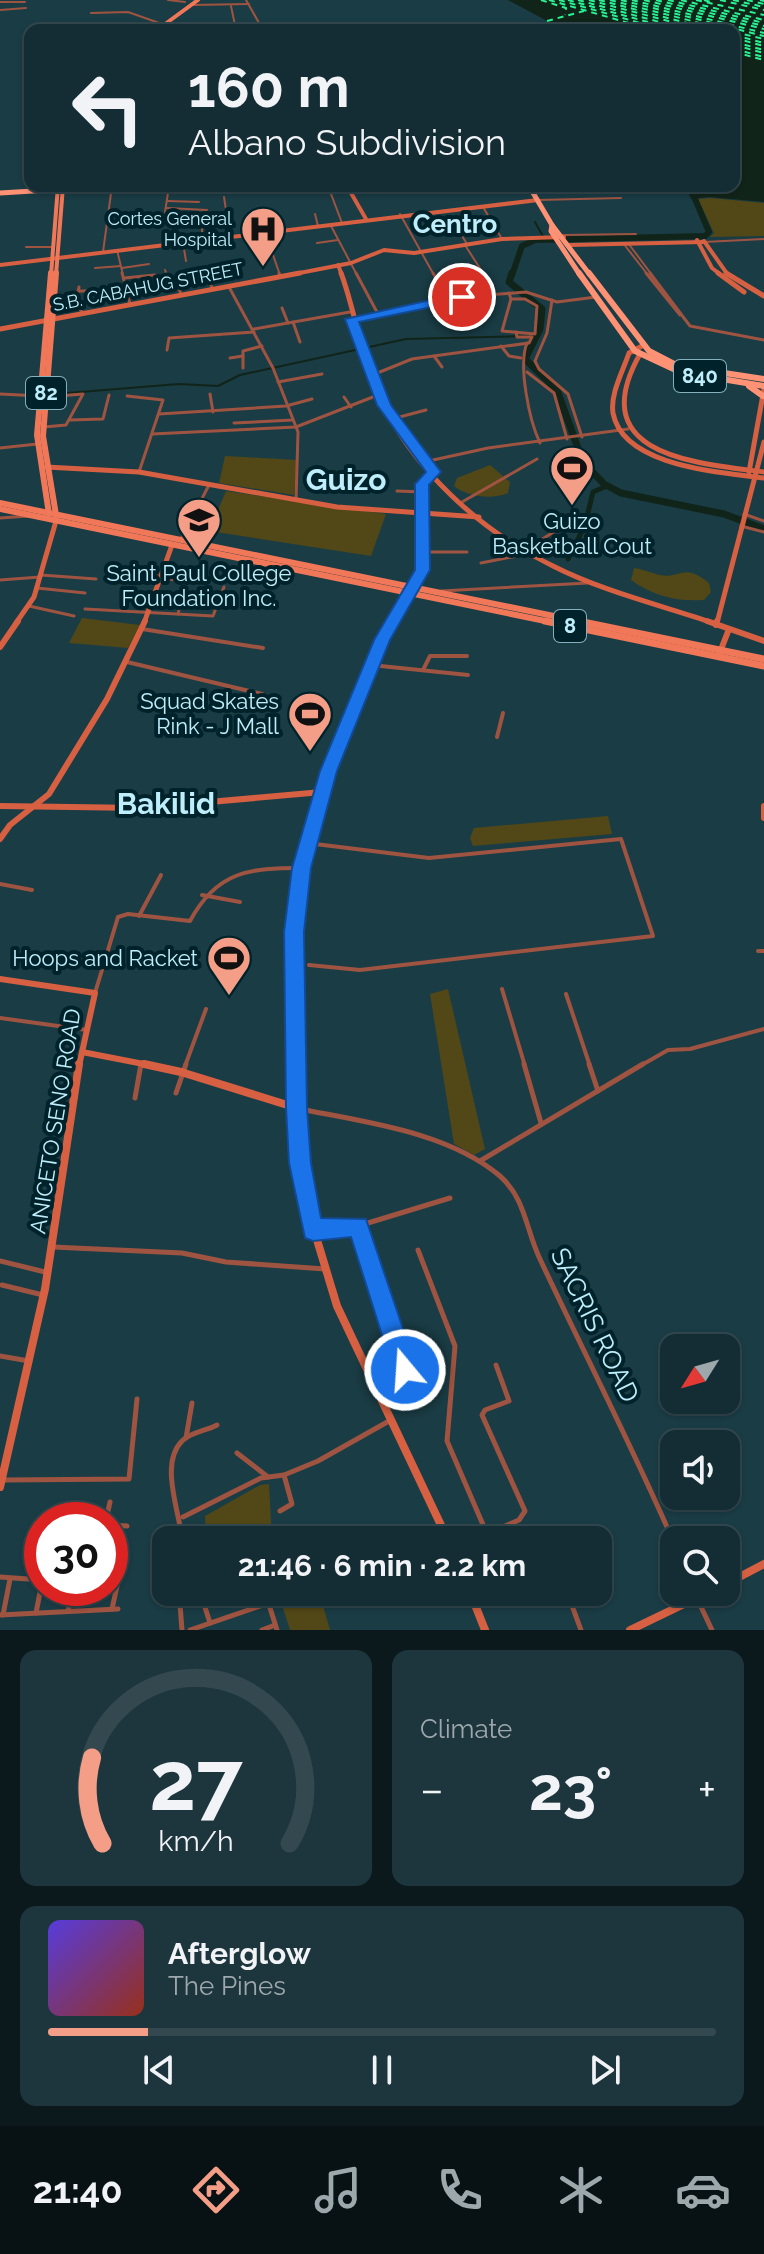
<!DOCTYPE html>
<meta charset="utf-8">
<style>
:root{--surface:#142d34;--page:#1d353c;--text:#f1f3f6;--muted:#9da8ac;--line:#33494f;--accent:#f49e87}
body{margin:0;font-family:Raleway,sans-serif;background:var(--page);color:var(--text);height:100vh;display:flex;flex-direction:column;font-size:30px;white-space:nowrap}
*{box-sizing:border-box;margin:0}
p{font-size:26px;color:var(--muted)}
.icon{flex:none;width:44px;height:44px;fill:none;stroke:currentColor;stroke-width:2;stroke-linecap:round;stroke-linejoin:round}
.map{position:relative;height:1630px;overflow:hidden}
.details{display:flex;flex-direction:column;gap:20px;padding:20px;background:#0b191d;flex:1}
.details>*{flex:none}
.banner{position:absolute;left:24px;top:24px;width:716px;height:168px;border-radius:16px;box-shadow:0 2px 6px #0004,0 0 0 2px var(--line);background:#142d34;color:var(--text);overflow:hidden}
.needle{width:52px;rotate:233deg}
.tools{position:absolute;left:660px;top:1334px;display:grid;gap:16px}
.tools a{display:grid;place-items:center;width:80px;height:80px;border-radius:16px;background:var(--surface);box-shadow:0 2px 6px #0004,0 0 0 2px var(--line);font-size:40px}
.speed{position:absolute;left:24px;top:1502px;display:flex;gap:16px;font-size:40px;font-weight:700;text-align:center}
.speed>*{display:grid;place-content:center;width:104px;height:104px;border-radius:50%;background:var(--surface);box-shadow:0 2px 6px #0004,0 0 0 2px var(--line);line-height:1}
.speed .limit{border:12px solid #d22;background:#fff;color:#111}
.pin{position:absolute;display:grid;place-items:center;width:68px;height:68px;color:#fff;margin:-34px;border:4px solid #fff;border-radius:50%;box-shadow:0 2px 8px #0007}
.me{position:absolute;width:88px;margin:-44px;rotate:342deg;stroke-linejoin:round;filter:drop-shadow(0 0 6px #0008)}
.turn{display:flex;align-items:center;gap:28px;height:168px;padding:0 32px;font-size:36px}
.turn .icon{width:104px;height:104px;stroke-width:2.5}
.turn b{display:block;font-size:56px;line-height:68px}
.big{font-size:60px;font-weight:700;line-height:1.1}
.details .tile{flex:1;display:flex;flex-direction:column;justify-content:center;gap:12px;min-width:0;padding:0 28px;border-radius:16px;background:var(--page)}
.details .dial{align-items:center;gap:0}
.dial svg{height:208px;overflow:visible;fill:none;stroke:var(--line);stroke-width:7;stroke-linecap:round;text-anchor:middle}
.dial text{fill:var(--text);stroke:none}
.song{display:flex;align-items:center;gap:24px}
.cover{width:96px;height:96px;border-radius:12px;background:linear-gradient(135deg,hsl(250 70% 55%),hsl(10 70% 35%))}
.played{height:8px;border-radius:4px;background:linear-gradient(90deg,var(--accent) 15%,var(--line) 15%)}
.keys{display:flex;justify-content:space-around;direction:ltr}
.heat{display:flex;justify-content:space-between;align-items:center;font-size:44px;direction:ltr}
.details .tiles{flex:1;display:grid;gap:20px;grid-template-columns:1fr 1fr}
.tile:last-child{grid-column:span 2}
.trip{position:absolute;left:152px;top:1526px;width:460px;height:80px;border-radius:16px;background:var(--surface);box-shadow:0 2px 6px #0004,0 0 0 2px var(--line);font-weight:700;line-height:80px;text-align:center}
.dock{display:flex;height:128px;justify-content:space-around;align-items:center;background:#081215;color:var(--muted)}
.dock .icon{width:56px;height:56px}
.dock .active{color:var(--accent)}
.dock b{font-size:36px;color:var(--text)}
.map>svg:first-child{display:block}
</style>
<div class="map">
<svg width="764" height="1630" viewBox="0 0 764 1630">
<rect width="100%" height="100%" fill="#1a3c45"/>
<g fill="#524716">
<path d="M711,198L764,203V236L710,237L714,233L698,199Z"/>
<path d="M225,456L297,460L294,495L219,483Z"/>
<path d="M490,465L510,482L508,493C492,500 468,497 454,486L457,478Z"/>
<path d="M226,491L386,514L371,556L209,531Z"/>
<path d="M634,568C643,569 651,573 660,575C682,579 683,562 709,583L711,592L704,600C677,602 653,596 631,580Z"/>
<path d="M82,618L140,625L128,648L69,643Z"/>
<path d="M608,816L612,834L473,846L470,838L474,828Z"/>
<path d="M448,989L485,1149L474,1155L454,1144L430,994Z"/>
<path d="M269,1484L272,1540H206L205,1516L260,1485Z"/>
<path d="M278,1592H319L330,1630H290Z"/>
</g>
<path fill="#112419" d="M508,0H764V202L709,197L691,199L685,186H734V30H564Z"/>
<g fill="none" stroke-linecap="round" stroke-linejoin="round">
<g stroke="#112419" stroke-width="2">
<path d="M535,222L545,240"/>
<path d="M55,394L179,384L218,386L240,375L406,339L528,336"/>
</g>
<path stroke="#112419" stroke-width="5" d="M568,559L585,525L593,492L607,486"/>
<path stroke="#112419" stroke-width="6" d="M512,275L522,246L535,240L705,236L709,232L695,199"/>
<path stroke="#112419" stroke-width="7" d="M512,273L509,282L542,309L540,329L525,359L557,390L583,462L604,484L621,493L724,514L764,529"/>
<g stroke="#28f394" stroke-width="2" stroke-dasharray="6 5" stroke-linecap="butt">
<path d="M541,0L566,8L565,15"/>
<path d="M549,0L653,30"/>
<path d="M559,0L665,30"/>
<path d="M568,0L677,30"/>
<path d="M578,0L689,30"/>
<path d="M589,0L702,30"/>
<path d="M599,0L714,30"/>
<path d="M610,0L727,30"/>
<path d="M621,0L764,36"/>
<path d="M632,0L764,33"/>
<path d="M644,0L764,29"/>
<path d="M656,0L764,26"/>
<path d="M668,0L764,23"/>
<path d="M681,0L764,20"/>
<path d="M696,0L764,15"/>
<path d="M704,0L714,3"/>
<path d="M720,0L764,10"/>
<path d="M733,0L764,7"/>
<path d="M747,0L764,4"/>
<path d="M760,0L764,1"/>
<path d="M547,21L584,11"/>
<path d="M734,32L764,39"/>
<path d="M734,35L764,43"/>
<path d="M734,38L764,46"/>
<path d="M734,42L764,50"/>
<path d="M734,45L764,53"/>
<path d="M734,49L764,57"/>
<path d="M734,52L764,60"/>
</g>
<g stroke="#9f5441" stroke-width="2">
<path d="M168,0L185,2"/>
<path d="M246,0L263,30"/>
<path d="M0,2H25"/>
<path d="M191,5L249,4"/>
<path d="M231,6L236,30"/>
<path d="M0,10L26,8"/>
<path d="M91,13L128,12L162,24"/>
<path d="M461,30L476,29"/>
<path d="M281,186L280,190L298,192"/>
<path d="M328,186L342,223"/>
<path d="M224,197L230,236"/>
<path d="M538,200L621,198"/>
<path d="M168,201L199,202"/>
<path d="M483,207L502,239"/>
<path d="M167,208L207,210"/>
<path d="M315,214L318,226"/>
<path d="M400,214L434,275"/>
<path d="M202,216V240"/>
<path d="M164,219L169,186"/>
<path d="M454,223L467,244"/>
<path d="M330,224L357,275"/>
<path d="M265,232L280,275"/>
<path d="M563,235L636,234"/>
<path d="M704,242L764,239"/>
<path d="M183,243L186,261"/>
<path d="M317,243L338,240"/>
<path d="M623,243L648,275"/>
<path d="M628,243L652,275"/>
<path d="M465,245L483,273"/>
<path d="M26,247H52"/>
<path d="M117,250L123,275"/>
<path d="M103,252L112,186"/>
<path d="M95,268L121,266"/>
<path d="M122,268L149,264"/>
<path d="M206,268L208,275"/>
<path d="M165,270L167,275"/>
</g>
<g stroke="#9f5441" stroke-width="3">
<path d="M122,273L130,304"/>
<path d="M166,273L169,280H176L181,294"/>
<path d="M207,273L212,288"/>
<path d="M279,273L280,276"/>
<path d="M356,273L378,314"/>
<path d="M433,273L448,299"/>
<path d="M646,273L680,315"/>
<path d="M650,273L690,326L764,340"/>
<path d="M124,278L155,275"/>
<path d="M79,287L76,304L83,313"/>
<path d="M229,287L273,368L298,432L296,500"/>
<path d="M78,291H97"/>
<path d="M509,293L511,299"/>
<path d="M511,299H525L537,306L535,334L502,331Z"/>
<path d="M552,300L547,333L535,361L539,369L568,394L582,437"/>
<path d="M432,303L445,321L464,320"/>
<path d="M282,308L288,323"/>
<path d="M352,319L462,297L526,292L557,302L596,297"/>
<path d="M293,322L300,342"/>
<path d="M254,329L350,312"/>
<path d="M527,343C518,365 529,420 540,443"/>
<path d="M501,346L509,356L521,358"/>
<path d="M167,350L169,338L254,332"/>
<path d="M434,356L442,367"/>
<path d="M230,358L243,356"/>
<path d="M243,368V351L262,346"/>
<path d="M527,372L554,393L567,439"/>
<path d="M370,376L412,359L529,343L532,337H517L516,332"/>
<path d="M278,382L322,374"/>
<path d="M0,394L40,396"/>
<path d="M210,394L213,412"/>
<path d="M127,396L163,400L139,472"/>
<path d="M344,397L351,407"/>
<path d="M159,414L286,406L312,399"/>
<path d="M392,419L426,410"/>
<path d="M70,420L103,419L109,395"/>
<path d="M234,423L293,420"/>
<path d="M44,427L66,425L83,394L46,397"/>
<path d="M152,434L296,427L378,395"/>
<path d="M0,448L37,444"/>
<path d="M424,462L488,448L628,429"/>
<path d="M397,491L423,492"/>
<path d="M462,502L537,459"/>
<path d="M744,514L764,521"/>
<path d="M0,518L29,516"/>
<path d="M741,526L764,532"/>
<path d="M181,539L209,485"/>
<path d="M525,550L563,526L577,511"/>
<path d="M424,552H467"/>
<path d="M481,563L527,554"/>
<path d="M41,575L96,579"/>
<path d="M161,578L184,581"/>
<path d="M0,580L40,577"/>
<path d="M37,588L85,593"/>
<path d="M441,591L588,583"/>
<path d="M29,606L74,616"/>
<path d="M85,609L213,616L224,587"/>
<path d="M178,614L183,593"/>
</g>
<g stroke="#9f5441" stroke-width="4">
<path d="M142,629L263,648"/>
<path d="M127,662L262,694"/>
<path d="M371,665L468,675"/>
<path d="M423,670L430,656H467"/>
<path d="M497,737L503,713"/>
<path d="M307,843L429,858L621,839L653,936L360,970L309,965"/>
<path d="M0,884L32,890"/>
<path d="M202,895L240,902"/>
<path d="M139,916L161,875"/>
<path d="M758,951H764"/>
<path d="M502,989L525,1066"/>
<path d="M95,993L118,917L128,914L190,921C217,871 249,868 302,868"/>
<path d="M566,994L590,1066"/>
<path d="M0,1018L87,1030"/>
<path d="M185,1066L206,1009"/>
<path d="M640,1066L668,1050L690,1049L764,1029"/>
</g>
<g stroke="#9f5441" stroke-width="5">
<path d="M524,1064L541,1123"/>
<path d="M589,1064L598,1091"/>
<path d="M176,1093L186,1064"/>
<path d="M135,1098L141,1064"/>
<path d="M300,1109C365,1122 448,1132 500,1176C525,1198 526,1229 539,1257C584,1353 632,1446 674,1543"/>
<path d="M480,1161L643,1064"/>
<path d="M358,1226L405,1370L403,1393L385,1405"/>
<path d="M316,1231L358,1226L450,1198"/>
<path d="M53,1247L182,1253L226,1262L325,1269"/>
<path d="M418,1250L455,1346L447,1441L487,1534"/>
<path d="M0,1261L45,1272"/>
<path d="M2,1285L43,1295"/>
<path d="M0,1356L29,1361"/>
<path d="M186,1438L192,1403"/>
<path d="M237,1453L268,1477"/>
<path d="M4,1480L129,1479L137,1399"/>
<path d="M280,1511L292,1504L284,1475"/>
<path d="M183,1517L261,1478L284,1475L318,1461L389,1421"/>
<path d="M106,1520L110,1502"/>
<path d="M110,1525L127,1526"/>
<path d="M182,1540C180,1512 159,1464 182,1441C191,1432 206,1431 217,1425"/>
<path d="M473,1540L519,1520L525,1511L482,1415L485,1410L509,1401L496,1365"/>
<path d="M0,1577L42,1580"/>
<path d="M179,1592L182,1630"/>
<path d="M265,1592L277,1630"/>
<path d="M567,1592L581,1630"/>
<path d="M694,1592L712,1630"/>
<path d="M112,1609L121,1568"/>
<path d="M68,1611L73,1588"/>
<path d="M36,1613L42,1582"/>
<path d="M0,1615L118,1609"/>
<path d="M3,1615L10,1579"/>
<path d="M210,1623L202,1598L223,1592"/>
<path d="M190,1630L269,1603"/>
<path d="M262,1630L275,1625"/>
</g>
<g stroke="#d66041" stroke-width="4">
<path d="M347,186L366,219"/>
<path d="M697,240L712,268L721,275"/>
<path d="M704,241L728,275"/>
<path d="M570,245L704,242"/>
<path d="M0,265L538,200"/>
<path d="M338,265L342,275"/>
<path d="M289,275L351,263L384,250L414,253L502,239L564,237"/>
</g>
<g stroke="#d66041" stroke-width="5">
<path d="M341,273C356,313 360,355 378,394C412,469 480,531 553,566C602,591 660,605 713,623"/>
<path d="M718,273L744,292"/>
<path d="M726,273L764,296"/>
<path d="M0,329L300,273"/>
<path d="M642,346L629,353C623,371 610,394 613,413C623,467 721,472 764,478"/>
<path d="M640,354C583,455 694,463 764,472"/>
<path d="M46,467L139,472L337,507L479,517"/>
<path d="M749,472L764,389"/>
<path d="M16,623L34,597L56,521"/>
<path d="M144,623L172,545"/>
<path d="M392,623L423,570L422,484L433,472"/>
<path d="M717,623L764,442"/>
</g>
<g stroke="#d66041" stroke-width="6">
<path d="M707,621L764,641"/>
<path d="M716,625L717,621"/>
<path d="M0,647L18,621"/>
<path d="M720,652L729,629"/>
<path d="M0,806L142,808L322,792"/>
<path d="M764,806V818"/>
<path d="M0,839L10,825L49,794L107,699L145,621"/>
<path d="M0,979L95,993L79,1066"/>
<path d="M82,1052L154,1066"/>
<path d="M296,1066C296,1022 292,977 294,932C299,837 345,703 393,621"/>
</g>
<g stroke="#d66041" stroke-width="8">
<path d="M144,1064L181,1072L297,1108"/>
<path d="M296,1064L308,1210L337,1306L448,1540"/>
<path d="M0,1487L45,1289L79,1064"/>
<path d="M726,1584L764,1564"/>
<path d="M470,1592L485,1630"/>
<path d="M630,1630L709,1592"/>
</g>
<g stroke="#f07758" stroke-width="4">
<path d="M157,30L198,0"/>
<path d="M51,275L58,186"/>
<path d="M56,275L63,186"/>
</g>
<g stroke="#f07758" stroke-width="6">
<path d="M0,503L588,623"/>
<path d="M0,509L555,623"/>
<path d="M49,514L37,435L51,273"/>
<path d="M56,515L43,436L56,273"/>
</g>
<g stroke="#f07758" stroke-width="7">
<path d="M545,621L764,666"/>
<path d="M578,621L764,659"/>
</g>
<g stroke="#ff9275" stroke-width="5">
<path d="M529,186L552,225L590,275"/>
<path d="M0,193L116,186"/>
<path d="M552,225L551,231L580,275"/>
</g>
<g stroke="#ff9275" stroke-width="6">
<path d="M579,273L635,351L680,372L764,386"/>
<path d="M589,273L649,351L678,366L764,379"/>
<path d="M749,386L763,396"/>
</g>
</g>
<path fill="#1a73e8" stroke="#114b97" stroke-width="2" d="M462,293L466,294V300L359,322L391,405L441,472L429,485L430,570L390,640L337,771L311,868L304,932L307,1108L311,1163L321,1218L366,1219L417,1370L414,1378L405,1382L397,1378L393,1370L351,1237L313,1241L305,1238L289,1163L286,1108L284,932L292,868L320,771L374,640L415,570V484L426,472L377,405L345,319Z"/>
<defs>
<g id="hospital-pin" transform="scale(2.3)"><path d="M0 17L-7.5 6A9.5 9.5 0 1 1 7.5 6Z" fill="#f49e87" stroke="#00232b"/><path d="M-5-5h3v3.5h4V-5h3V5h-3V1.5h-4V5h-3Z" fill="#111"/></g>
<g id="stadium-pin" transform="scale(2.3)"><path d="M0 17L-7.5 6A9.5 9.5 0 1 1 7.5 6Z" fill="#f49e87" stroke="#00232b"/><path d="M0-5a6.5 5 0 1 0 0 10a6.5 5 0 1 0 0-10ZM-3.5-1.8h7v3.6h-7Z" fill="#111"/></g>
<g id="university-pin" transform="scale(2.3)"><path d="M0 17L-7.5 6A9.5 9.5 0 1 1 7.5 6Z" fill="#f49e87" stroke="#00232b"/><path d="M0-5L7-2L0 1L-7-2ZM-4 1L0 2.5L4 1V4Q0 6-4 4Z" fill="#111"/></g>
</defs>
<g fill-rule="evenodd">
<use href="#hospital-pin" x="263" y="229"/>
<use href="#stadium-pin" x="572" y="468"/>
<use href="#university-pin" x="199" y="520"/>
<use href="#stadium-pin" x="310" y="714"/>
<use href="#stadium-pin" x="229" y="958"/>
</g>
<g text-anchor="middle" stroke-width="8" stroke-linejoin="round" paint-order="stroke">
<g font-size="18" fill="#beeefb" stroke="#00232b" text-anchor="end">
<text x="232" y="225">Cortes General<tspan x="232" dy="21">Hospital</tspan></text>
</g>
<g font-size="18" fill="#beeefb" stroke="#00232b">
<text transform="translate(148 287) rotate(-11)" y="6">S.B. CABAHUG STREET</text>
</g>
<g fill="#00232b" stroke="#85b1bd" stroke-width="2">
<rect x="674" y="360" width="52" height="32" rx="6"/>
<rect x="26" y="377" width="40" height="32" rx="6"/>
<rect x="554" y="610" width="32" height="32" rx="6"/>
</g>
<g font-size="20" font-weight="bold" fill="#beeefb">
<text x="700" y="383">840</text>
<text x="46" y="400">82</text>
<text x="570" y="633">8</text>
</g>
<g font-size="22" fill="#beeefb" stroke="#00232b">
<text x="572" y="529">Guizo<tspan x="572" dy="25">Basketball Cout</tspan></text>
<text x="199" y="581">Saint Paul College<tspan x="199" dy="25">Foundation Inc.</tspan></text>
<text x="279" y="709" text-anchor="end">Squad Skates<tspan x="279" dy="25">Rink - J Mall</tspan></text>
<text x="198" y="966" text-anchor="end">Hoops and Racket</text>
</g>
<g font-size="22" fill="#beeefb" stroke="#00232b">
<text transform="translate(55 1121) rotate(-81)" y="8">ANICETO SENO ROAD</text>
</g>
<g font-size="26" font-weight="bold" fill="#beeefb" stroke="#00232b">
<text x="455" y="233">Centro</text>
</g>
<g font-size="26" fill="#beeefb" stroke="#00232b">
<text transform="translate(595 1325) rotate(64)" y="9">SACRIS ROAD</text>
</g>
<g font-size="30" font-weight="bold" fill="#beeefb" stroke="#00232b">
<text x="346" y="490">Guizo</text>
<text x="166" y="814">Bakilid</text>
</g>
</g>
</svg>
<div class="tools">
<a><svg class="needle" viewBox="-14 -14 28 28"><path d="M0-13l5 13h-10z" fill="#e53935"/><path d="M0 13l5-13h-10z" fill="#9da8ac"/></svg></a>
<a><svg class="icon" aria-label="sound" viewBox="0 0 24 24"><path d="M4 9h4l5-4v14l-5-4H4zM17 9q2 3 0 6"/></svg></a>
<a><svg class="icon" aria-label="search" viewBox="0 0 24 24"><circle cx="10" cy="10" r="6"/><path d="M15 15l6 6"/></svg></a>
</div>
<div class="speed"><div class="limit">30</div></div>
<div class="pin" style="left:462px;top:297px;background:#d93025"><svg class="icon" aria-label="arrive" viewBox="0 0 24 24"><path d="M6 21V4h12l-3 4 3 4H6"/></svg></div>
<svg class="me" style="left:405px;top:1370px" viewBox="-20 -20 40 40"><circle r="17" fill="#1a73e8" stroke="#fff" stroke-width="3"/><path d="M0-11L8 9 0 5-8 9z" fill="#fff"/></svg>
<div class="trip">21:46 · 6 min · 2.2 km</div>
<div class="banner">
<div class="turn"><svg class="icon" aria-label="left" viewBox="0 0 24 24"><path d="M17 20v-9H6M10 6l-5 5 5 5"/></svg><div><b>160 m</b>Albano Subdivision</div></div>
</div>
</div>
<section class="details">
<div class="tiles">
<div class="tile dial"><svg viewBox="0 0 100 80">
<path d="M14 69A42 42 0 1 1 86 69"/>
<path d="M14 69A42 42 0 0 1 10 36" stroke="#f49e87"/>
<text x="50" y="56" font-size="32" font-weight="700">27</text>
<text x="50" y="72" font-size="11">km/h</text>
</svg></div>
<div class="tile"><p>Climate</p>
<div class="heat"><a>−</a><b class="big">23°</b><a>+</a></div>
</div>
<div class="tile">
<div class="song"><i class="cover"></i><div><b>Afterglow</b><p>The Pines</p></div></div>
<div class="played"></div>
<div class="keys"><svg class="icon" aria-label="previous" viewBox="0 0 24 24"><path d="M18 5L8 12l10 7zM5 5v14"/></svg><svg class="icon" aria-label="pause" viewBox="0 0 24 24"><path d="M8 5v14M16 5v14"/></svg><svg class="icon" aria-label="next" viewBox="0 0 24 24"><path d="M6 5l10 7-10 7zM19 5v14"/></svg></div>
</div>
</div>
</section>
<nav class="dock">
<b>21:40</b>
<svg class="icon active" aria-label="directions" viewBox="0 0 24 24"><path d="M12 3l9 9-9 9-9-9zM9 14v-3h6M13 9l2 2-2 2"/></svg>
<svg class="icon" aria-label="music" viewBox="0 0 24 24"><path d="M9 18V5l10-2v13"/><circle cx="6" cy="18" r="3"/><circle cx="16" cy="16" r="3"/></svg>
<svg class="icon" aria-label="phone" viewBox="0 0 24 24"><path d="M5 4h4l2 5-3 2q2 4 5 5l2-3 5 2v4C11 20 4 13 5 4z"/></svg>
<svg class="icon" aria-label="climate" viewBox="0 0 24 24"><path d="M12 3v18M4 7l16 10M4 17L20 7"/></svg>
<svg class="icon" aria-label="car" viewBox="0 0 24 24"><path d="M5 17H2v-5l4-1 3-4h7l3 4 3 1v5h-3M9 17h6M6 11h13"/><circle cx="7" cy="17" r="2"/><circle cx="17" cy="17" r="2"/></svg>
</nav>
